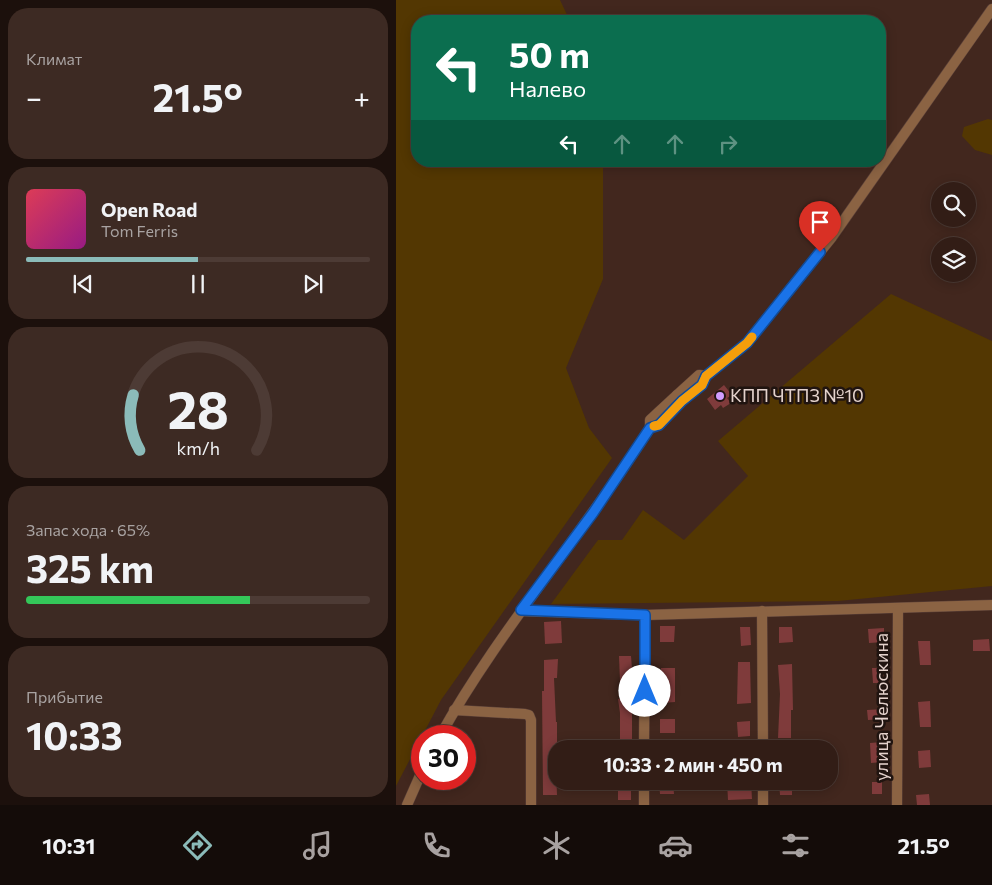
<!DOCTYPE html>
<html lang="ru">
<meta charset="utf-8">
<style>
:root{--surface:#321d16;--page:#3d2a23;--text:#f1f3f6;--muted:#a8a2a1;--line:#4d3b35;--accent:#8bbbb9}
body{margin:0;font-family:Commissioner,sans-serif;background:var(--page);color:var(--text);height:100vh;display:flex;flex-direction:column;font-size:19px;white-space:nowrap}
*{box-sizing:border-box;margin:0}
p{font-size:16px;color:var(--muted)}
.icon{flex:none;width:28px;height:28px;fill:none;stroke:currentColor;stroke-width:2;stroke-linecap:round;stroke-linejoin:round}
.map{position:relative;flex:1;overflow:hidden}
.drawer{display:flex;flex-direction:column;gap:8px;padding:8px;background:#1c100c;width:396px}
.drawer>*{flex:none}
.guide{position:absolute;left:15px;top:15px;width:475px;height:152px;border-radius:20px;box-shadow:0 2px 12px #0003,0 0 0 1px var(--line);background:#0b6e4f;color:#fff;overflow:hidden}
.buttons{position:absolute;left:535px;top:182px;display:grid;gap:10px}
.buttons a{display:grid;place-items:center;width:45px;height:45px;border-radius:50%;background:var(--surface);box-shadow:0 2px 12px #0003,0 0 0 1px var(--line);font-size:25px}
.speed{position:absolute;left:15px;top:725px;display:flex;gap:10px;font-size:25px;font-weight:700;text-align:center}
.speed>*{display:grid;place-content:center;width:65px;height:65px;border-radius:50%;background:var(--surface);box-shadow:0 2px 12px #0003,0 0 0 1px var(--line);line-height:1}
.speed .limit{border:8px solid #d22;background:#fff;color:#111}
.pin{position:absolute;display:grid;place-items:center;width:42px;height:42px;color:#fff;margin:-51px -21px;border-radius:50% 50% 50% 0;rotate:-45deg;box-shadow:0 0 5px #0007}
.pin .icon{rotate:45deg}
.me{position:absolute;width:55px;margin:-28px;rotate:0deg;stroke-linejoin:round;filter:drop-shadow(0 0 4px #0008)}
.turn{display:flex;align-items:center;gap:18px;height:105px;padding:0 15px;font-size:22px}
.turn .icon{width:65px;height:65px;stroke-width:2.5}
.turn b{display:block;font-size:35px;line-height:42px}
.lanes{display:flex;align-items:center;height:48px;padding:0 15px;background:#0003;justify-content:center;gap:25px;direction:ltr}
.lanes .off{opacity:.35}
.big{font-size:38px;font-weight:700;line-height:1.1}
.drawer .tile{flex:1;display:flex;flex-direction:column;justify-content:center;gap:8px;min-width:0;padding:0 18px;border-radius:20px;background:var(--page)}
.drawer .dial{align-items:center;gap:0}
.dial svg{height:130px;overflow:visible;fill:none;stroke:var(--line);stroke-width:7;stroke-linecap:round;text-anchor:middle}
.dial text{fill:var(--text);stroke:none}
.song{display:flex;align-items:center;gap:15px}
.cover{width:60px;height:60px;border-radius:8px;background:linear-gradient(135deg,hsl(350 70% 55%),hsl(310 70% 35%))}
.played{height:5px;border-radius:2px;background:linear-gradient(90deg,var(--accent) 50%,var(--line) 50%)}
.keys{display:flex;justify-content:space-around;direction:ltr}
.heat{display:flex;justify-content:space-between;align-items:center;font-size:28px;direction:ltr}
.charge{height:8px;border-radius:4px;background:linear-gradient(90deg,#34c759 65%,var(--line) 0)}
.trip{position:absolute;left:152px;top:740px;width:290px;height:50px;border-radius:20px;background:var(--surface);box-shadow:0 2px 12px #0003,0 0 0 1px var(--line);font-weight:700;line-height:50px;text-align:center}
.tabs{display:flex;height:80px;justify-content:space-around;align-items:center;background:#140c09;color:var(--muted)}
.tabs .icon{width:35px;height:35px}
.tabs .selected{color:var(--accent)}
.tabs b{font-size:22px;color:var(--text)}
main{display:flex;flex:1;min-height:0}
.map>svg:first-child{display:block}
</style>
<main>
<section class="drawer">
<div class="tile"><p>Климат</p>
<div class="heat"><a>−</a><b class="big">21.5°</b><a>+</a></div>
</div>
<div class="tile">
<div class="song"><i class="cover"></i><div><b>Open Road</b><p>Tom Ferris</p></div></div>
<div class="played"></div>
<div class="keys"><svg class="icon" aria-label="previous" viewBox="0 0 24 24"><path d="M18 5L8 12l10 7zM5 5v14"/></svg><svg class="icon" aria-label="pause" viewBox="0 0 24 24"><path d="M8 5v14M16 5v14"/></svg><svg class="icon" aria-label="next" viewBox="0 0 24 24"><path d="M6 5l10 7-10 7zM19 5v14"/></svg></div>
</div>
<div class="tile dial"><svg viewBox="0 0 100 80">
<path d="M14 69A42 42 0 1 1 86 69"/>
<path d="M14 69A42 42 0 0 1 10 35" stroke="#8bbbb9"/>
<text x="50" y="56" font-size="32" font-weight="700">28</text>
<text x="50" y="72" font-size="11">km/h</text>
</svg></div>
<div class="tile"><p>Запас хода · 65%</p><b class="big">325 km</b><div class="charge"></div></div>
<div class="tile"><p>Прибытие</p><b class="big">10:33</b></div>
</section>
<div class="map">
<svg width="596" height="805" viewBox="0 0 596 805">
<rect width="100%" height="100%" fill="#42271e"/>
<g fill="#533702">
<path d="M0,0H164L174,21H21V161H207V279L170,368L193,428L216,458L45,700L0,786Z"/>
<path d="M592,119L596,120V155L579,150L566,136L568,127Z"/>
<path d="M495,294L596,341V586L442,601L155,604L202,540H226L247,510L288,540L352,476L322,441Z"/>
</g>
<g fill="#7f3b3b">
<path d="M328,385L336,395L331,398L335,403L327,408L325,405L319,410L311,399Z"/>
<path d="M165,621L166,643L149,644L148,622Z"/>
<path d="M264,626H279L278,642H264Z"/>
<path d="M344,627H354L355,645L345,646Z"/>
<path d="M383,627H396L397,642L383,643Z"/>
<path d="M488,628V642L473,643L472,629Z"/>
<path d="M593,639L594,651H577V640Z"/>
<path d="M522,641H534L535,665H524Z"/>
<path d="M223,656H235L237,681L224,682Z"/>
<path d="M162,659L161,678H158L160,722H161V768H160L161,795H147L146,691H148V660Z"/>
<path d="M342,662H354L355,703L341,704Z"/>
<path d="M396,664L397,710H395V738H382L384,694L382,665Z"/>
<path d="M265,668H279V702L266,703Z"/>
<path d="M476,668H487V683H477Z"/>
<path d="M236,698V742H224V713L222,699Z"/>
<path d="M534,701L535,727H524L522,702Z"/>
<path d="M488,709V719L472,720L471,710Z"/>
<rect x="264" y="719" width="15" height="14"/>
<path d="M354,721V736L342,737L341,722Z"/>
<path d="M486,742L487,762L475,763L474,743Z"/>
<path d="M534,750L535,767L523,768L522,751Z"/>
<path d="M331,781H355L356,799L332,800Z"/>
<path d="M263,782H277L278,794H264Z"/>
<path d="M383,782H396V795H384Z"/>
<rect x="476" y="782" width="10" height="12"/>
<rect x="222" y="789" width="13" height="11"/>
<path d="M533,794L534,805H521L520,795Z"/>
</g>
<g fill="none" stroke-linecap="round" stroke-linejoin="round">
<g stroke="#5c423a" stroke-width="11">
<g id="minor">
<path d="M310,376L351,343L436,237L596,9"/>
<path d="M281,395L303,375L310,376L306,385L286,401"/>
<path d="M125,611L249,615L596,605"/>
<path d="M366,611L367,749"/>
<path d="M58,710L129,714L133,715L135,720V805"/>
<path d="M248,749L249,615"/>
<path d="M367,781V805"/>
<path d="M248,805V781"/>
<path d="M501,805L502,609"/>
</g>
</g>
<g stroke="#5c423a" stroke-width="11">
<g id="tertiary">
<path d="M281,395L254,420V428L263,425L286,401"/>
<path d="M44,736C88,657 144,587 196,513C216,486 235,457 254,428"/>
<path d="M11,805L26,771"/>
</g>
</g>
<use href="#minor" stroke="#8b6343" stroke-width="10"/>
<use href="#tertiary" stroke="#8b6343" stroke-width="10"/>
</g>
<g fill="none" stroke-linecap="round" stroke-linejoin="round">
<g stroke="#114b97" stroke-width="12">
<path id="route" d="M249,691V615L125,610L197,513L254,428L263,425L286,401L306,385L310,376L351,343L424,252"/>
</g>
<use href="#route" stroke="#1a73e8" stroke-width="9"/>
<path stroke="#f59e0b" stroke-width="9" d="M258,426L263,425L286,401L306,385L310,376L351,343L356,337"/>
</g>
<circle fill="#d19dfe" stroke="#201410" stroke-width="2" cx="324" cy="396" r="5"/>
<g text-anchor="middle" stroke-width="5" stroke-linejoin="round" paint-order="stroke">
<g font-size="18" fill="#e4d2cc" stroke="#201410" text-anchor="start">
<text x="334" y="402">КПП ЧТПЗ №10</text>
</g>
<g font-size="18" fill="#e4d2cc" stroke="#201410">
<text transform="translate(486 707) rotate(-90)" y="6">улица Челюскина</text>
</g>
</g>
</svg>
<div class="buttons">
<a><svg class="icon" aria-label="search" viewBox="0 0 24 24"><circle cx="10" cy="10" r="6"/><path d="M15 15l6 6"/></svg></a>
<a><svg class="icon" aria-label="layers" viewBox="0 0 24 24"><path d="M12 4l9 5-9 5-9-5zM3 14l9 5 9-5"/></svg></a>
</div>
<div class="speed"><div class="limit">30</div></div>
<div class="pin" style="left:424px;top:252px;background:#d93025"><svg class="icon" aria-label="arrive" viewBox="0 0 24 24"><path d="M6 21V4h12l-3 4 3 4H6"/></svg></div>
<svg class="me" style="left:249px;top:691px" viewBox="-20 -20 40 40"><circle r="19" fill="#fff"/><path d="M0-13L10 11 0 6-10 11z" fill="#1a73e8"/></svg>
<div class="trip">10:33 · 2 мин · 450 m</div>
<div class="guide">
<div class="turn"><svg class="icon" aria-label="left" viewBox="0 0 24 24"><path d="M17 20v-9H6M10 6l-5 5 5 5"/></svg><div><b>50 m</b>Налево</div></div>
<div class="lanes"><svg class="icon" aria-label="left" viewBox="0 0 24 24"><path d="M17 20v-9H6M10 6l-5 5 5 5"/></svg><svg class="icon off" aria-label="ahead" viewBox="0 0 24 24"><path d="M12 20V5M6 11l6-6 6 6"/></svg><svg class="icon off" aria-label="ahead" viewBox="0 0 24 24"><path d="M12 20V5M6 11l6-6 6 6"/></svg><svg class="icon off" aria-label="right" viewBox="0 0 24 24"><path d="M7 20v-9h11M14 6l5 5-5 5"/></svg></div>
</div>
</div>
</main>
<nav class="tabs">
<b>10:31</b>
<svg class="icon selected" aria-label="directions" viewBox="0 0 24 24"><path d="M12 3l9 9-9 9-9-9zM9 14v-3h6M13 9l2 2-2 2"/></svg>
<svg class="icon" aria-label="music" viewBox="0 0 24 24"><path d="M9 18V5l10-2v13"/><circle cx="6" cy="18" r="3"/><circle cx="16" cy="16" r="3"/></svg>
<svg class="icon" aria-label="phone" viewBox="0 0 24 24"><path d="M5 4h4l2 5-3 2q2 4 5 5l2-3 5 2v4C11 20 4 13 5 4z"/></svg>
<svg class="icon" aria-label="climate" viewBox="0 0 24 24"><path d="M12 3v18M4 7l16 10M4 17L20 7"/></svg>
<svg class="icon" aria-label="car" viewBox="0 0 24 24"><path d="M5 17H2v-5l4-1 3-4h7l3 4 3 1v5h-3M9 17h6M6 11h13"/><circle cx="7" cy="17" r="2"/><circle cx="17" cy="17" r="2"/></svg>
<svg class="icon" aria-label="filters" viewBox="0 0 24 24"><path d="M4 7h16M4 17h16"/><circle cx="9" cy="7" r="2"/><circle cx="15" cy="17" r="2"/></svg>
<b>21.5°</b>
</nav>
